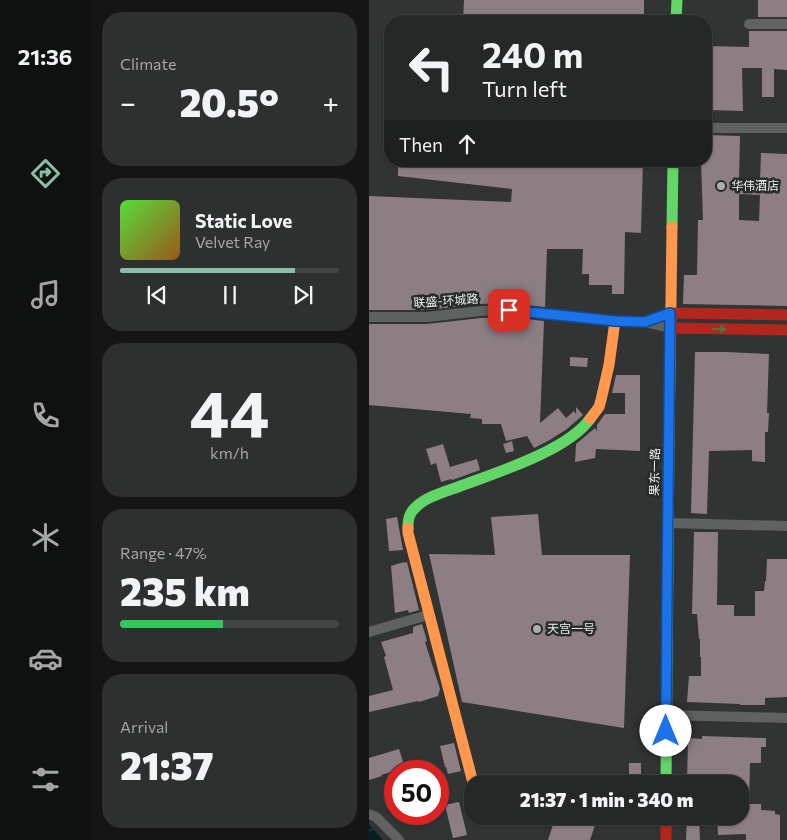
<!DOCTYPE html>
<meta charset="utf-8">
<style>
:root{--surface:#262727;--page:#2e2f2f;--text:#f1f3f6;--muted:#a4a5a7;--line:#424444;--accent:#8abfa5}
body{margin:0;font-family:Commissioner,"Noto Sans SC",sans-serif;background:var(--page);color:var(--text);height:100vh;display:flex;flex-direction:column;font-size:19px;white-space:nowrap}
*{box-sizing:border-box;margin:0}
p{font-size:16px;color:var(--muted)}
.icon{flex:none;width:28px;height:28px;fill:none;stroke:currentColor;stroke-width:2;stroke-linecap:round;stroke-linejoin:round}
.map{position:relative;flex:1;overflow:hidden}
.drawer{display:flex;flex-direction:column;gap:12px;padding:12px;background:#151515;width:279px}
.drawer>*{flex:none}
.banner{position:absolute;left:15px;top:15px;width:328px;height:152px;border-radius:20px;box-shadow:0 1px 4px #0004,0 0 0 1px var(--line);background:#262727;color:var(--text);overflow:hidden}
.speed{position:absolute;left:15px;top:760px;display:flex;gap:10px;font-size:25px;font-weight:700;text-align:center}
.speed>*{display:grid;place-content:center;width:65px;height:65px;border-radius:50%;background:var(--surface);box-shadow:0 1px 4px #0004,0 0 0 1px var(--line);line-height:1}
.speed .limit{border:8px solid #d22;background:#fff;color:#111}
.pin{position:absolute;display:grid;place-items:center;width:42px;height:42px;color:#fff;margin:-21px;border-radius:10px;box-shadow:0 2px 8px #0006}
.me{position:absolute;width:55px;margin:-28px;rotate:0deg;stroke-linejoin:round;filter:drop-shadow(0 0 4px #0008)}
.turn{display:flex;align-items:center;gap:18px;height:105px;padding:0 15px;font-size:22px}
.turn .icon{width:65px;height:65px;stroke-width:2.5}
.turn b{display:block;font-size:35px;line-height:42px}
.then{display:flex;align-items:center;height:48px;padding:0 15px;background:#0003;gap:10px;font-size:19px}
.big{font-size:38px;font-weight:800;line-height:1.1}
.drawer .tile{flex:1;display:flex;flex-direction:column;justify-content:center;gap:8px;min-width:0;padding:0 18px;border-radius:20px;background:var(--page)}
.drawer .dial{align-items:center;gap:0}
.dial b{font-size:65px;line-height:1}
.song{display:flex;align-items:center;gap:15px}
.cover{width:60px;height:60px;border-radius:8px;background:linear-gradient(135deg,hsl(110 70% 55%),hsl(30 70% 35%))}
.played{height:5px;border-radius:2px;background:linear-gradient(90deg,var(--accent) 80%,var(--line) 80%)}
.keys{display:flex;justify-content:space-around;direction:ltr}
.heat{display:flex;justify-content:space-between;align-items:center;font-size:28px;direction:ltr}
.charge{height:8px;border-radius:4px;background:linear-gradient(90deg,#34c759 47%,var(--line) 0)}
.trip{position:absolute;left:95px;top:775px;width:285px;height:50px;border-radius:20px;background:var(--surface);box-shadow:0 1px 4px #0004,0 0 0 1px var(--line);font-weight:800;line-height:50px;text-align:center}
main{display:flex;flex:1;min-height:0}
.menu{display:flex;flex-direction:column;width:90px;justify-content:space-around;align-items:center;background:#0f1010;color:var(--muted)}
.menu .icon{width:35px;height:35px}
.menu .selected{color:var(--accent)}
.menu b{font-size:22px;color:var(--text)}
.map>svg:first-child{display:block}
</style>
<main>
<nav class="menu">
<b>21:36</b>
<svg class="icon selected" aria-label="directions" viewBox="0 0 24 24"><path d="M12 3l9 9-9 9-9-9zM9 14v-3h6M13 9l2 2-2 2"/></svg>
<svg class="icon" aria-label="music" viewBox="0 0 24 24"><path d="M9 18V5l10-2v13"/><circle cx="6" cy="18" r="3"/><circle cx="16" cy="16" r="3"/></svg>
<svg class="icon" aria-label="phone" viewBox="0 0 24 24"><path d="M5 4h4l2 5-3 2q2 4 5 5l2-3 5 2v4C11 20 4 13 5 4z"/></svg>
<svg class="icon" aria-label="climate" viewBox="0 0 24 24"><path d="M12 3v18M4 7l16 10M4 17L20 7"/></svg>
<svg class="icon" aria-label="car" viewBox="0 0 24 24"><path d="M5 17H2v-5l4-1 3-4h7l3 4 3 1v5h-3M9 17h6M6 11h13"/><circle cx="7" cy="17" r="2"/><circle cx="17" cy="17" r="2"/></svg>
<svg class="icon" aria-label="filters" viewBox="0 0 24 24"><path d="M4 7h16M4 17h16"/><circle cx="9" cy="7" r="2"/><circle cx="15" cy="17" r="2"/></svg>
</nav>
<section class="drawer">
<div class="tile"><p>Climate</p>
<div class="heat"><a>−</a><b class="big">20.5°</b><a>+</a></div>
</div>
<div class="tile">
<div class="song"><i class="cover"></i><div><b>Static Love</b><p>Velvet Ray</p></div></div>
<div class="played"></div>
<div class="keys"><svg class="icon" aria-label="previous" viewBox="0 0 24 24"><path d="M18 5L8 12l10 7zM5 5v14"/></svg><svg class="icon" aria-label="pause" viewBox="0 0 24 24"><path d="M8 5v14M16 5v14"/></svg><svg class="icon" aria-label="next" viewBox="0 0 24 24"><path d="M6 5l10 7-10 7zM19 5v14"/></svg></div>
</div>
<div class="tile dial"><b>44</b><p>km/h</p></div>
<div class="tile"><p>Range · 47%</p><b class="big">235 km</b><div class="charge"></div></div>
<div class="tile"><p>Arrival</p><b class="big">21:37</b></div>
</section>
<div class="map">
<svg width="419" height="840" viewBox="0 0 419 840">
<defs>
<pattern id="water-waves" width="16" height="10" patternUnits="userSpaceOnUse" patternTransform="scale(1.25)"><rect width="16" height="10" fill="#042023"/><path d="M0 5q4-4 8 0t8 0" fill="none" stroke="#294143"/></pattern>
</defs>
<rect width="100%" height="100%" fill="#323434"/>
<path fill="url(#water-waves)" d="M0,824L14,840H0Z"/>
<g fill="#8c7e82" fill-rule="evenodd">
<path d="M95,0H275V17L155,21H94Z"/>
<rect x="389" y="0" width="30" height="17"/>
<path d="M380,31H419V70L405,69V97H393V68H373L374,111L339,110L336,108V46L380,47Z"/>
<path d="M336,135L371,136L370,181L391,182L392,153L419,154V306L314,304L315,275H328L329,220H334L332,161H336ZM370,194L391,195L390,221L370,220Z"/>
<path d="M29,161H274L272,233L256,232L255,294H243V285H220V274H213L214,249H178L176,307L139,303L110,304L58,310H0V196L142,202L143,189L29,176Z"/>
<path d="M139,317L175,321L171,423L189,408L197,418L205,411L207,414V407L214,415L198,429L179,441L165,448L158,436L137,441L132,424H113V419L101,418L102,414L0,405V324H58L112,318Z"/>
<path d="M326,352H357L400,354L398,413H400L399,432H396V462L383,461V450L340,451L338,514L322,513Z"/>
<path d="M201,357L219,358L218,367L201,366Z"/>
<path d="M247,375H271V451L227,449L226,458L206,462L207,444L226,428L228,431V425L236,414H256V393H243Z"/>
<path d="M143,441L145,451L137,453L134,444Z"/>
<path d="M74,444L81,467L108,459L111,470L83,480L82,479L72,482L67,463L62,465L57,449Z"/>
<path d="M169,514L173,555H261L255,728L93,702L60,554L126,555L122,517Z"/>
<path d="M28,517L34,550L20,551L17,519Z"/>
<path d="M325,532H349L348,605H365V616H386V591H395L396,581H397L398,559H419V697L396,698V705H371V704L318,702L320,676H332V657H331V639H330L328,614H323Z"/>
<path d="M35,562V563L38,562L50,610L40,613L39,610L26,613L22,566Z"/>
<path d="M53,624L58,641L56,642L71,689L69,696L50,702L49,701L0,712V696L24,690L15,657L17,656L12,642L44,633V627Z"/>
<path d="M333,736L397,738V747H392V763H381L380,804H392V810L406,811V814L411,815V840H377V834L349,835L348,816H371V784H318L319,738L333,739Z"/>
<path d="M85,743L92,771L79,774L77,767H76L71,746Z"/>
<path d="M30,749L36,768L12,775L13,776L0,780V758Z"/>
<rect x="260" y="763" width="12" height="21"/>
<path d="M90,802L98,835L84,838L76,805Z"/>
<path d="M187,816H229L221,840H179Z"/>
<path d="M318,816H330L331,840H317Z"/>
</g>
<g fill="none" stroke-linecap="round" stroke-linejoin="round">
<g stroke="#606161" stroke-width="10">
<path d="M380,24H419"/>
<path d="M336,128H419"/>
<path d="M0,317H58L111,311L139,310L246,321L275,322L301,328"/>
<path d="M276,321L301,313"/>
<path d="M299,523L419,526"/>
<path d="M0,632L59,615"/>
<path d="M297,715L419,718"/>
<path d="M0,814L7,817L30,840"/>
</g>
<g stroke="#63d668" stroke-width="11">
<path d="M307,21L308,0"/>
<path d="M303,227L304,161"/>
<path d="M39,528C39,519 40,513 47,507C57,497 75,492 89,487C126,473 198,451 221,419"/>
<path d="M297,784L300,445"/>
</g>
<g stroke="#ff974d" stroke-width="11">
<path d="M221,419L230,407L232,400L240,365L246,321"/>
<path d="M300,445L303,227"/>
<path d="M39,528V533L103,779"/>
</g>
<g stroke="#b3261e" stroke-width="11">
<path d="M301,313L419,315"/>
<path d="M301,328L419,330"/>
<path d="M297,816V840"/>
</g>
</g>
<defs><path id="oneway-solid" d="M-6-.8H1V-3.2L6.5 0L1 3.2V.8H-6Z" transform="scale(1.25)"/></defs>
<use fill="#427846" href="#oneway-solid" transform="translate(350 329) rotate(1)"/>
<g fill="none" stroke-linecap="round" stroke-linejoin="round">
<g stroke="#114b97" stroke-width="12">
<path id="route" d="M140,310L246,321L276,322L301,313L298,595L297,731"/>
</g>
<use href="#route" stroke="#1a73e8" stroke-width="9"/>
</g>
<g fill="#abadad" stroke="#272b2b" stroke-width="2">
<circle cx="352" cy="186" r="5"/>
<circle cx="168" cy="629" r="5"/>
</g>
<g text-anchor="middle" stroke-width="5" stroke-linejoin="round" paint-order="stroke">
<g font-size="12" fill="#eceeee" stroke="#272b2b" text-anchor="start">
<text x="362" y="190">华伟酒店</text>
<text x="178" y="633">天宫一号</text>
</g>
<g font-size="12" fill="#eceeee" stroke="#272b2b">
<text transform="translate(77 301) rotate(-4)" y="4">联盛-环城路</text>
<text transform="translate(286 472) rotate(-89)" y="4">果东一路</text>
</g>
</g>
</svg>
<div class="speed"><div class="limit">50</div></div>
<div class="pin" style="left:140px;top:310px;background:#d93025"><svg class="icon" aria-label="arrive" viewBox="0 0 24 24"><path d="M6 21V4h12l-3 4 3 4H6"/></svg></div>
<svg class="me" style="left:297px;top:731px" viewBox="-20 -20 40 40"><circle r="19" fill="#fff"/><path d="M0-13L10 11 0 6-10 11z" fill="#1a73e8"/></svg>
<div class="trip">21:37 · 1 min · 340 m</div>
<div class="banner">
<div class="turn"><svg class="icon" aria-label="left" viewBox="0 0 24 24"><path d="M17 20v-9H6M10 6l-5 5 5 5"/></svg><div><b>240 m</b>Turn left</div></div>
<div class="then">Then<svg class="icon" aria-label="ahead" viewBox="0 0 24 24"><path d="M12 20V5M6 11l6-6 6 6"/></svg></div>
</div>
</div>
</main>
